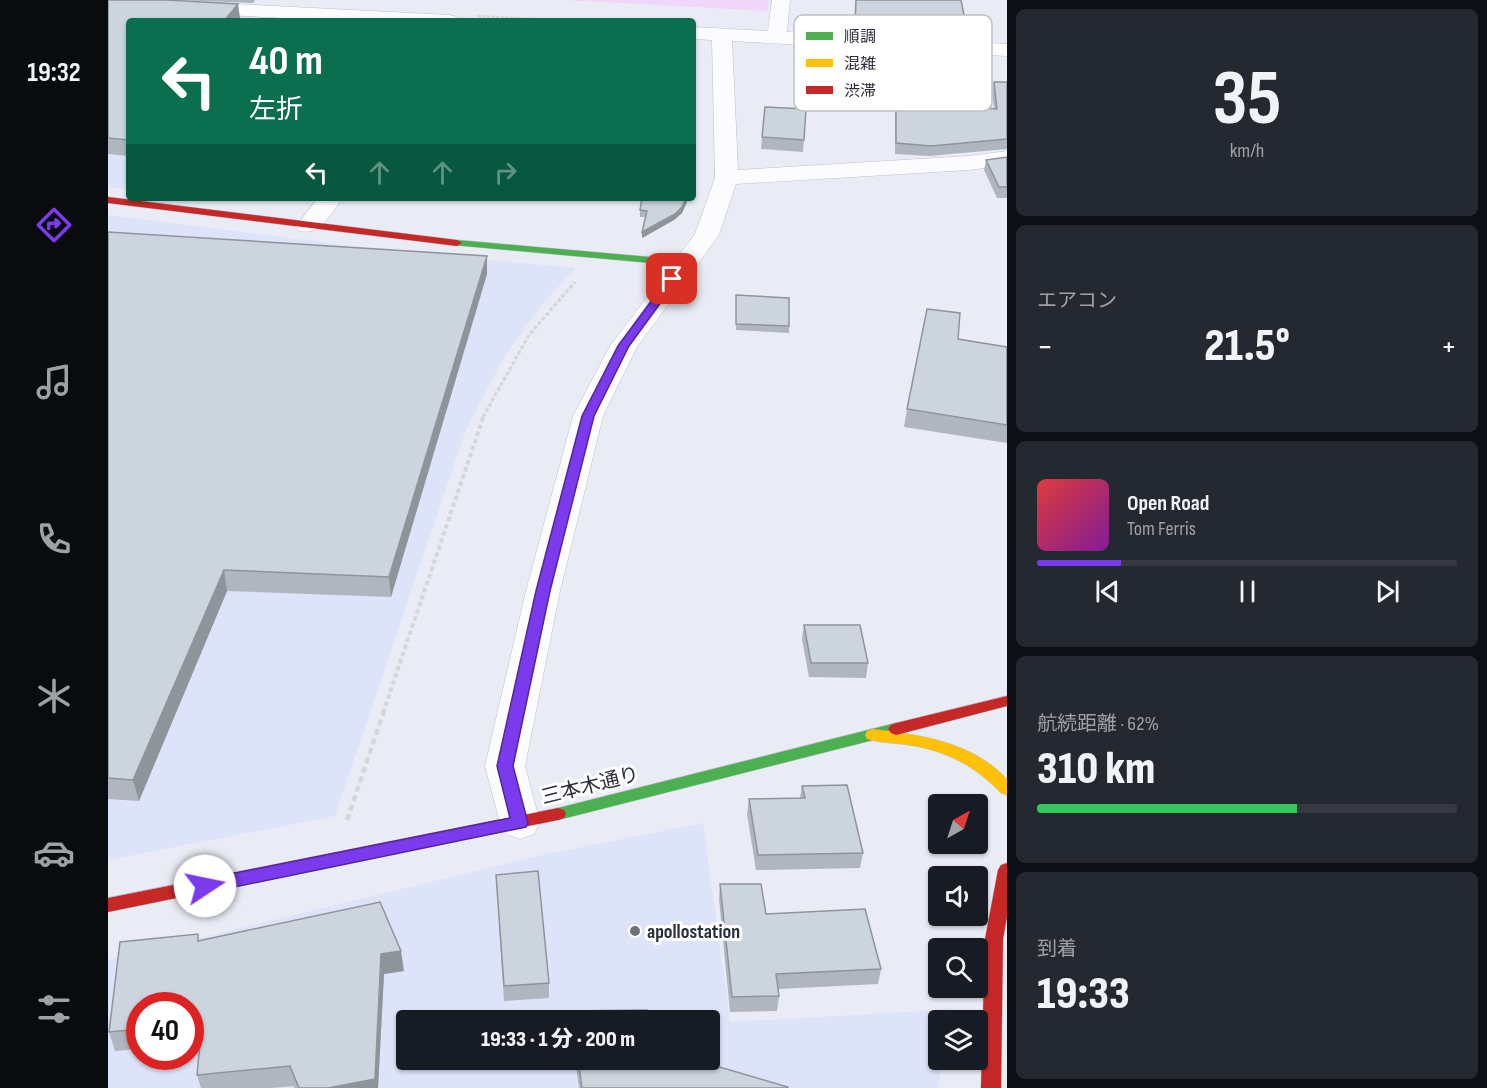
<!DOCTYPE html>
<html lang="ja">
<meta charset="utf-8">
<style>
:root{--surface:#171b24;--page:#242831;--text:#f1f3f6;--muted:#9ea1a6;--line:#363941;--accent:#7c3aed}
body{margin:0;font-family:"Sofia Sans Condensed","Noto Sans JP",sans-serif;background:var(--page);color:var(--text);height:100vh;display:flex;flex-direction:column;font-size:22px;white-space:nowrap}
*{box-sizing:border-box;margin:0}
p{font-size:20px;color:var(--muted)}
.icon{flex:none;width:33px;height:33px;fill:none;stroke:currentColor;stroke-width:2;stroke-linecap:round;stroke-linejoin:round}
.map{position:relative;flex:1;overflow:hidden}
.sheet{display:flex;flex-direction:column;gap:9px;padding:9px;background:#0d0f14;width:480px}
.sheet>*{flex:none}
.guide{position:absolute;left:18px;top:18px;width:570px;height:183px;border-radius:6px;box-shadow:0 2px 4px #0004;background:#0b6e4f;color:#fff;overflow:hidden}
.needle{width:39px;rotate:39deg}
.buttons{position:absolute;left:820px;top:794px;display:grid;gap:12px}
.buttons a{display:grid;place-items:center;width:60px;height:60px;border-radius:6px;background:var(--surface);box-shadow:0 2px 4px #0004;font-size:30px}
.speed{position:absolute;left:18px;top:992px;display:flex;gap:12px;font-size:30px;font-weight:700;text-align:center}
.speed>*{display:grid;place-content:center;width:78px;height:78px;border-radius:50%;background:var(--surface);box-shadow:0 2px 4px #0004;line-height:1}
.speed .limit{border:9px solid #d22;background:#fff;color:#111}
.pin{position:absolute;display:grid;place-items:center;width:51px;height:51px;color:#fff;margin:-26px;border-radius:12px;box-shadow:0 3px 9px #0006}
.me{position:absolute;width:66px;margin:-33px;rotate:79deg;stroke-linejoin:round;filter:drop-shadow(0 0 4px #0008)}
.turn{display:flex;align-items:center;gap:21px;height:126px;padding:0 24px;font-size:27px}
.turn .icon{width:78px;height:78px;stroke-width:2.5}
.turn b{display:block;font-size:42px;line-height:51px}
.lanes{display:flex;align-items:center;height:57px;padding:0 24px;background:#0003;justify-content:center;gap:30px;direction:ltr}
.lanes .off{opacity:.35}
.big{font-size:45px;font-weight:800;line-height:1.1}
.sheet .card{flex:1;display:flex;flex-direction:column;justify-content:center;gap:9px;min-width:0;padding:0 21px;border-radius:9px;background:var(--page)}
.sheet .dial{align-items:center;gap:0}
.dial b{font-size:78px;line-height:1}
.song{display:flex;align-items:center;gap:18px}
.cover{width:72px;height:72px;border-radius:9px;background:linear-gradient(135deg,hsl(0 70% 55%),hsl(290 70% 35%))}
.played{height:6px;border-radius:3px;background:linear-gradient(90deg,var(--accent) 20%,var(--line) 20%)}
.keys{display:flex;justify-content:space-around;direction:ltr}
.heat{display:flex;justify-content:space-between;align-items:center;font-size:33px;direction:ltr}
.charge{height:9px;border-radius:4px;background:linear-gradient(90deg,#34c759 62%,var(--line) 0)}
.trip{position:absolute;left:288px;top:1010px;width:324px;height:60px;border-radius:6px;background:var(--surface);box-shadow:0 2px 4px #0004;font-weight:800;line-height:60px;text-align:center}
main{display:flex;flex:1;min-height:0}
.dock{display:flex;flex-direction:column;width:108px;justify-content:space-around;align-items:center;background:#090b0e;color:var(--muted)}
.dock .icon{width:42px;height:42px}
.dock .current{color:var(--accent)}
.dock b{font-size:27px;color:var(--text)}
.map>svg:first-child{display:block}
</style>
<main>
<nav class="dock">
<b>19:32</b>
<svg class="icon current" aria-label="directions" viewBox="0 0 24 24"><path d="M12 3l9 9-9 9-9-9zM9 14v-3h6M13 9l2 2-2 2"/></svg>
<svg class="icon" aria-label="music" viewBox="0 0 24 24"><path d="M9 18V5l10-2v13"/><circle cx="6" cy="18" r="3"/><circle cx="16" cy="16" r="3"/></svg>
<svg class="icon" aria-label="phone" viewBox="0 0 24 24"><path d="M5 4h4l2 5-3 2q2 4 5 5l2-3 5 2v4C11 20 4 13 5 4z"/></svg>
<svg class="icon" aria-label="climate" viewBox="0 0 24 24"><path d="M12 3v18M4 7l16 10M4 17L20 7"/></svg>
<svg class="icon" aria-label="car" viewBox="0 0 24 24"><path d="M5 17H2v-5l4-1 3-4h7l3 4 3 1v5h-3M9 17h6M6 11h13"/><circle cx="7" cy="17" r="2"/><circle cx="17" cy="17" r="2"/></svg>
<svg class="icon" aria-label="filters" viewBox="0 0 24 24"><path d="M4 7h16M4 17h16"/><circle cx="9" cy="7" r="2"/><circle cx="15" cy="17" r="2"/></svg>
</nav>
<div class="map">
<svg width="899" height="1088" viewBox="0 0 899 1088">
<rect width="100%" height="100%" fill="#e9ecf5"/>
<g fill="#dde3f8" fill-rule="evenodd">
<path d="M0,10L204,21H21V190L0,187Z"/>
<path d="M0,215L292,252L468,268L436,302L396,357L357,432L227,816L0,860Z"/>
<path d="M595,823L622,1022L816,1011L843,1008L841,1020H831V1059H835L830,1088H0V960L434,855ZM32,1005H82V1056H32ZM298,1020H602V1059H298Z"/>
</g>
<path fill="#f0d7f9" d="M455,0H661L660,11Z"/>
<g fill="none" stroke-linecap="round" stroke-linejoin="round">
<g stroke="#bcbfc9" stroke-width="1">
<g id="street">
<path d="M0,0H48L342,15L349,17L351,21H235L0,9Z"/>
<path d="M664,0H682L679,32L899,44V56L624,41L630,170L861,156L899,151V165L861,170L628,184L611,235L529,347L495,416L452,591L417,766L432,823L426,834L412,839L398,834L392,823L377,766L418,591L465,416L502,346L587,234L607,178L604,40L585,39V27L660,31Z"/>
<path d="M210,198H234C223,214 212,236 191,231L188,226Z"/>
</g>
</g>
<g stroke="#bcbfc9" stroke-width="1">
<g id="fast">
<path d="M349,240L576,260L581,263L576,266L345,245V241Z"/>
<path d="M788,723L793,725L796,729L793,733L450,820L444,818L442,814L444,810L450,808Z"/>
</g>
</g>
<g stroke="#bcbfc9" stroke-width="1">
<path id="slow" d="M765,729C814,735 864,742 899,779V795L893,793C867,766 839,751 801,745C787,743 773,743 759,739L757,735L759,731Z"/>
</g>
<g stroke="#bcbfc9" stroke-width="1">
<g id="jam">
<path d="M0,197L349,240L354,243L349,246L0,203Z"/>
<path d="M899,696V706L788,735L783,733L780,729L783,725L788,723Z"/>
<path d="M450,808L456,810L458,814L456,818L450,820L0,912V898Z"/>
<path d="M899,863V917L895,939L893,1088H873L877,939L890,870L893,865Z"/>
</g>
</g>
<path stroke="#d5d6d9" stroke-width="2" stroke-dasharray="3 1.5" stroke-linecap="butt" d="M370,16L469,21"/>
<path stroke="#d5d6d9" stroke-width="3" stroke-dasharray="4 2" stroke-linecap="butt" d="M375,417L421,335L467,282"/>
<path stroke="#d5d6d9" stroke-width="4" stroke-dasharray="4.5 3" stroke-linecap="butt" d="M275,713L376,415"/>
<path stroke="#d5d6d9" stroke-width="4.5" stroke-dasharray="6 4" stroke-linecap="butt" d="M239,820L276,711"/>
<use href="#street" fill="#fcfcfe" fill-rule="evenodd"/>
<use href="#fast" fill="#4caf50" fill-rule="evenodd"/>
<use href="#slow" fill="#ffc107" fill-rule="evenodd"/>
<use href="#jam" fill="#c62828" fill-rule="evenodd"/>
</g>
<g fill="#afb6bf">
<path d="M0,0L132,18L21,21V156L0,154Z"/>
<path d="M66,0H147L145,3Z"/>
<path d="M748,0H853L859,30L857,39L745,32Z"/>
<path d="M886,82H899V149L821,156L787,154V112L788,102L886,109L884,91Z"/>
<path d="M654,137L696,140L695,152L653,149Z"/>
<path d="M899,157V198H889L876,170L878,160Z"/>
<path d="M579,202L574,213L566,220L534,238L537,217H532V210Z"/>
<path d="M0,232L379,274L283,597L119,591L31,801L0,799Z"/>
<path d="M628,295L681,326V333L628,330Z"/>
<path d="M850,339L899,347V443L796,427L799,409Z"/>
<path d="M696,625L760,663L758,678L701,677L694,639Z"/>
<path d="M694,786L755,853L752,868L648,870L639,814L641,799L692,798Z"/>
<path d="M388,875L441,983V998L396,1001Z"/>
<path d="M612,884L658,914L773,969L770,984L670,989L671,996L669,1011L622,1012L611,899Z"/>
<path d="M92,941L296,971L276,974L270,1088H186V1086L163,1088H93L89,1075L92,1042L82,1043V1005H32V1049L7,1051L1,1032Z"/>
<path d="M467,1059H584L680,1088H471Z"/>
</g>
<g fill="#8f949b">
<path d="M130,4L132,18L130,21H116Z"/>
<path d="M578,198H579V202L574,213L566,220L534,238V232Z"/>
<path d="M379,256V274L283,597L281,577Z"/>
<path d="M116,570L119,591L31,801L25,780Z"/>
<path d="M293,951L296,971L276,974L270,1088H220L273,954Z"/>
</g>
<g fill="#ccd4de" stroke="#8f949b" stroke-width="1.5">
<path d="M0,0H58L130,4L116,21H21V140L0,138Z"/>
<path d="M748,0H853L859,30L747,23Z"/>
<path d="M886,82H899V139L823,146L788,143V102L889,109Z"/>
<path d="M657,107L698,109L696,140L654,137Z"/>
<path d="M899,157V187H891L878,160Z"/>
<path d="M534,198H578L574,207L567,214L534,232L539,211L532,210Z"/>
<path d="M0,232L379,256L281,577L116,570L25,780L0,778Z"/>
<path d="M628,295L681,298V326L628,324Z"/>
<path d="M819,309L852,313L850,339L899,347V425L799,409Z"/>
<path d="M696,625H752L760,663H703Z"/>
<path d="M739,785L755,853L650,855L641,799L697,798L694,786Z"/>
<path d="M430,871L441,983L396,986L388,875Z"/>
<path d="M612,884H653L658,914L757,909L773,969L668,974L671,996L624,997Z"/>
<path d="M272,902L293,951L273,954L267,1079L220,1088H191L182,1066L89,1075L94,1022L82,1023V1005H32V1029L1,1032L12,942L90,934V941Z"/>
<path d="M539,1010L536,1020H465L463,1011Z"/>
<path d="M470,1059H584L680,1087V1088H474Z"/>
</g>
<path fill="#7c3aed" stroke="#51269a" stroke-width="1.5" d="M564,276L570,279L521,346L486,416L442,591L405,766L420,823L418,827L97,893L90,891L88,886L90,881L97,879L402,818L389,766L428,591L474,416L510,346L561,277Z"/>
<circle fill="#6e707b" stroke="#fff" stroke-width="2" cx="527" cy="931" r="6"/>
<g text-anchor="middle" stroke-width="6" stroke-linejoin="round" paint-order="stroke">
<g font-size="20" fill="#2b2e3a" stroke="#fff">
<text transform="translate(482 785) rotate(-14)" y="7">三本木通り</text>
</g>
<g font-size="20" font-weight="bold" fill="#2b2e3a" stroke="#fff" text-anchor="start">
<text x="539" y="938">apollostation</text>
</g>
</g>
<rect x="686" y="15" width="198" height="96" rx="9" fill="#fff" stroke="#bfc0c4" stroke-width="1.5"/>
<rect x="698" y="32" width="27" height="8" fill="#4caf50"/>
<rect x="698" y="59" width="27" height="8" fill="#ffc107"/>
<rect x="698" y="86" width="27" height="8" fill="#c62828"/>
<g font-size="16" fill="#2b2e3a">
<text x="736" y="42">順調</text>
<text x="736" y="69">混雑</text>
<text x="736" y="96">渋滞</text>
</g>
</svg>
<div class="buttons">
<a><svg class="needle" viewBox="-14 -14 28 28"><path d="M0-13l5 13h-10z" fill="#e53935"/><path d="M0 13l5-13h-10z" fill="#9ea1a6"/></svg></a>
<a><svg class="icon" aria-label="sound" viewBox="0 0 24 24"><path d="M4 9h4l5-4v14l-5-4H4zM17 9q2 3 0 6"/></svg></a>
<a><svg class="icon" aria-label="search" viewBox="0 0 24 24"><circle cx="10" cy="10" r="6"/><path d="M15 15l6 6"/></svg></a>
<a><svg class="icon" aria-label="layers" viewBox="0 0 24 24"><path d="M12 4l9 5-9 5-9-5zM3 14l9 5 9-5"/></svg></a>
</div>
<div class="speed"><div class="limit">40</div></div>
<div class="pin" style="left:564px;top:279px;background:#d93025"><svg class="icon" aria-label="arrive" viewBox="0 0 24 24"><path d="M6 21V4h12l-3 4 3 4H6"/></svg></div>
<svg class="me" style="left:97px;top:886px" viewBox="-20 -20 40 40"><circle r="19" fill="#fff"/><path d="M0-13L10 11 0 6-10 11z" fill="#7c3aed"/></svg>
<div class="trip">19:33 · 1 分 · 200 m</div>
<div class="guide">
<div class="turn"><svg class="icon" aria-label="left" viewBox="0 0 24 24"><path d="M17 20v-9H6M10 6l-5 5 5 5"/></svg><div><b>40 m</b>左折</div></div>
<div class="lanes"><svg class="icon" aria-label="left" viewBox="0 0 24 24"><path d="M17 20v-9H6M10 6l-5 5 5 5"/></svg><svg class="icon off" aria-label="ahead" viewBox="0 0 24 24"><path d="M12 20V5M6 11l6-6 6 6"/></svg><svg class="icon off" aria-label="ahead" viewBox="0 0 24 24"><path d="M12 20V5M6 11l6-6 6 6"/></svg><svg class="icon off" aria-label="right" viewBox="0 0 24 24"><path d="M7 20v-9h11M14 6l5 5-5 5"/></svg></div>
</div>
</div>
<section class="sheet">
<div class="card dial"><b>35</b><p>km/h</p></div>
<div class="card"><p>エアコン</p>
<div class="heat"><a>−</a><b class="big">21.5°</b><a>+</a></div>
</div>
<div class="card">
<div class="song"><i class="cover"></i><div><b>Open Road</b><p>Tom Ferris</p></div></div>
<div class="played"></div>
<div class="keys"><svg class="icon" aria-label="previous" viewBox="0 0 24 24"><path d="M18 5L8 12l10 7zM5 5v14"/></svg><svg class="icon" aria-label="pause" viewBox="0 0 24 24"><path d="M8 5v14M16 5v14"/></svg><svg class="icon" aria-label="next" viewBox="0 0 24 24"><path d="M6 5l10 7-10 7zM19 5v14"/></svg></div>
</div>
<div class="card"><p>航続距離 · 62%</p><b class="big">310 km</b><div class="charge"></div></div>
<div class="card"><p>到着</p><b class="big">19:33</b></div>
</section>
</main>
